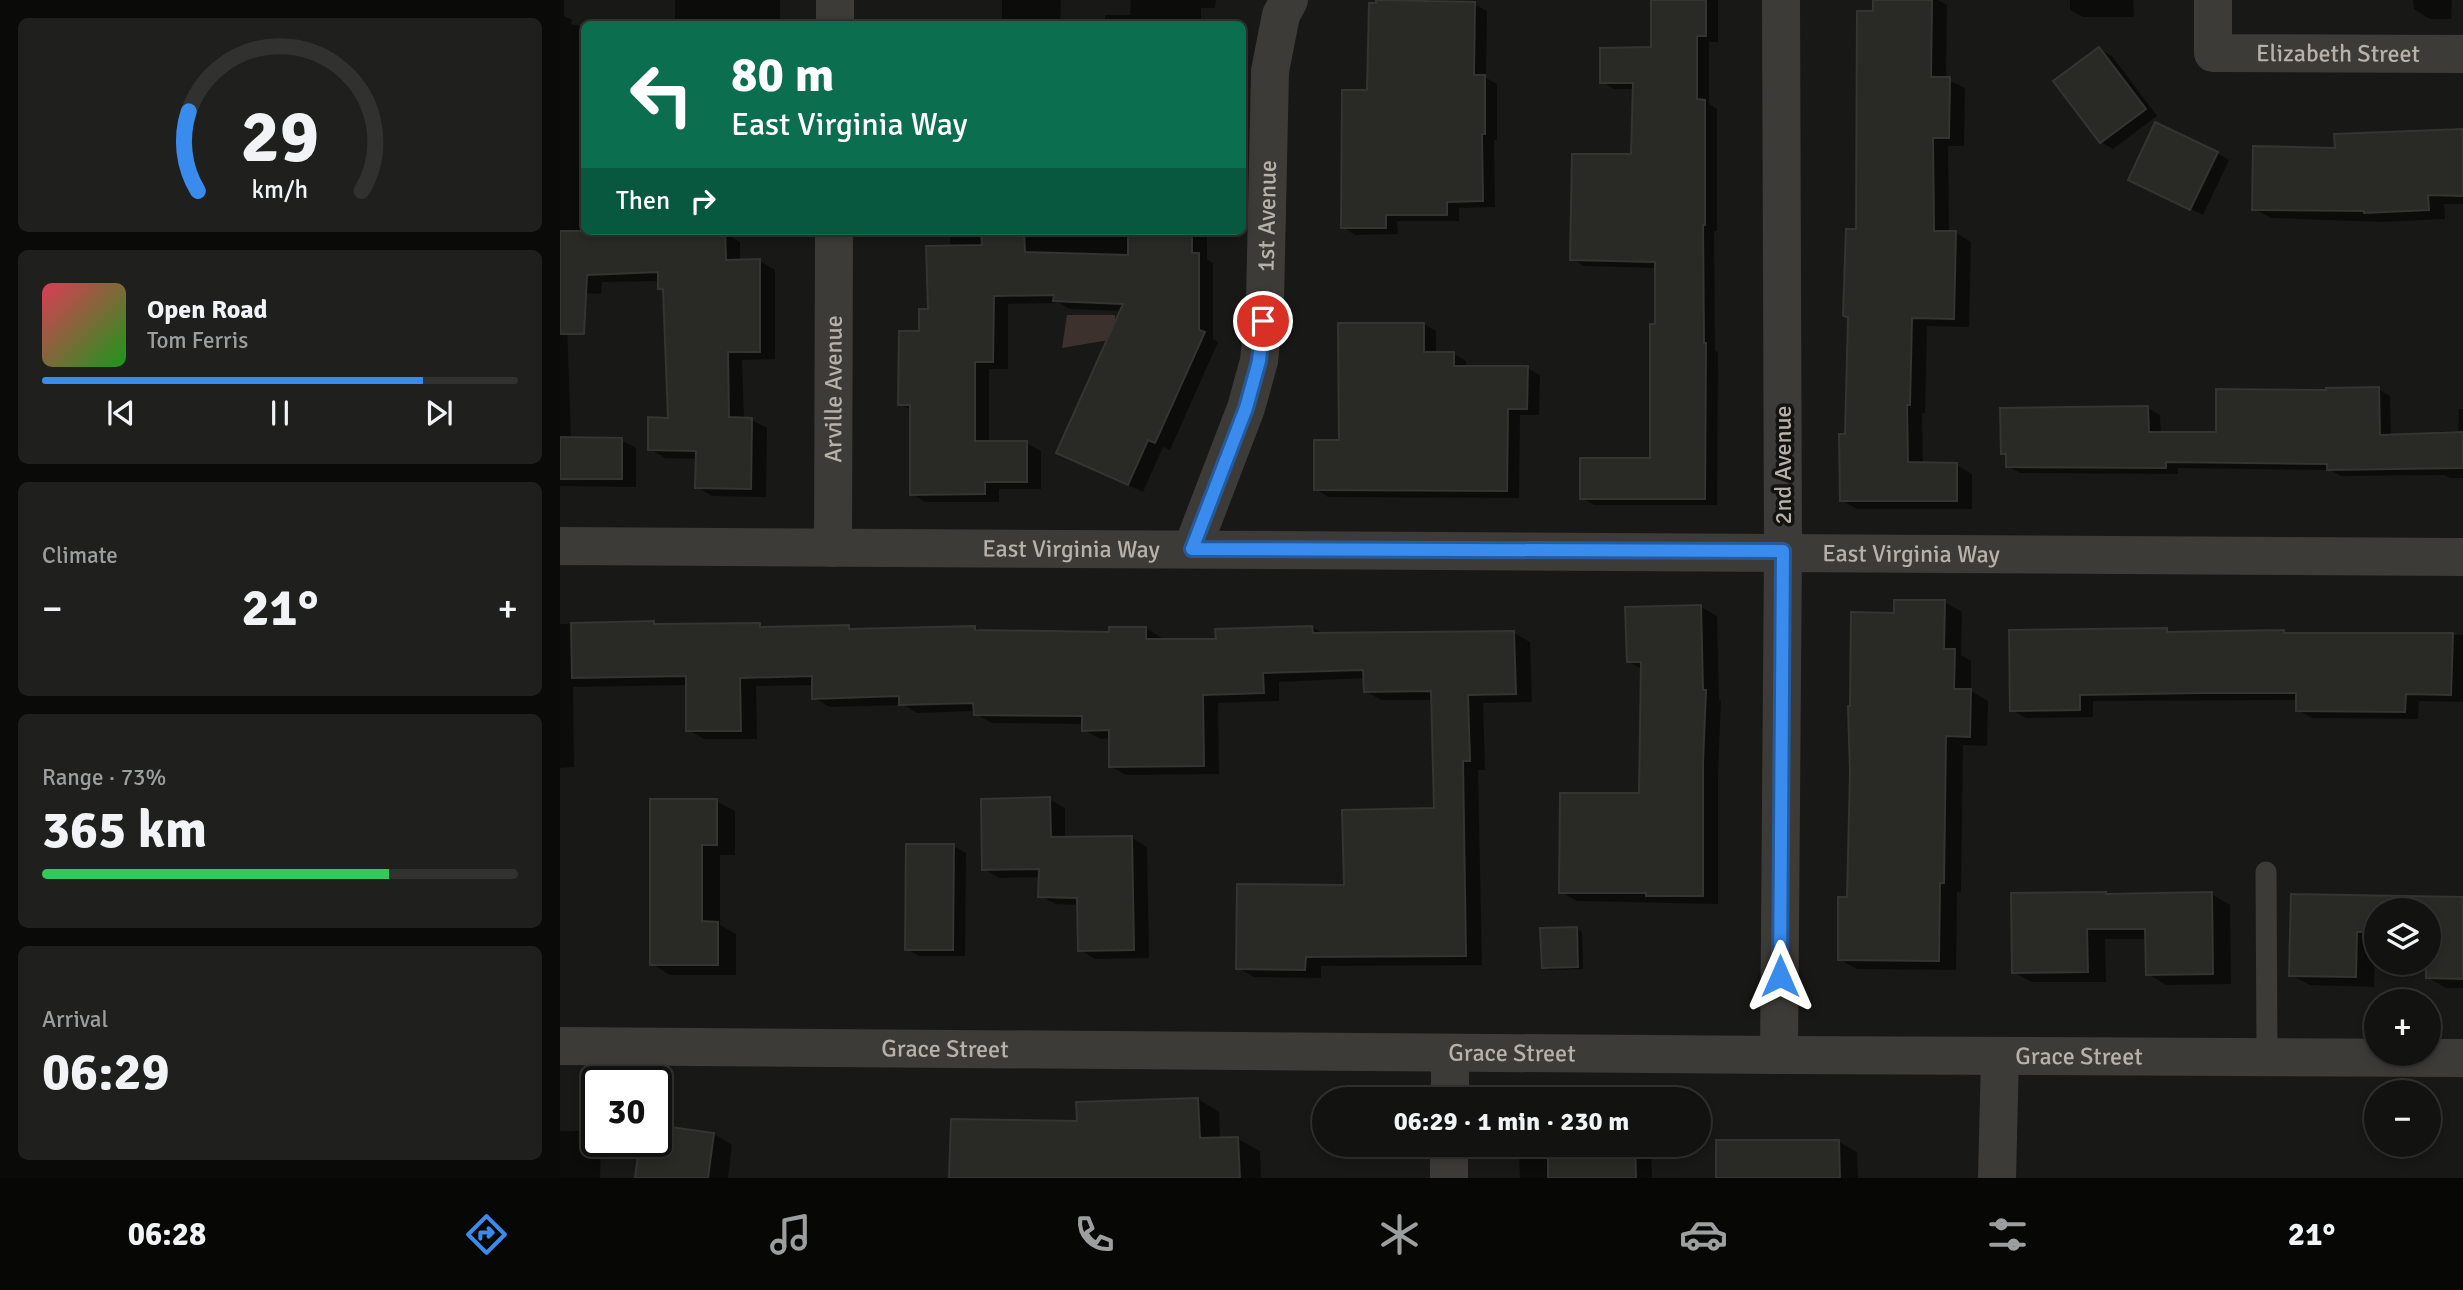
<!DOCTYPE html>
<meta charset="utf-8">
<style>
:root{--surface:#121210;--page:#1f201e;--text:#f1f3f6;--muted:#9c9e9f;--line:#313230;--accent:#398bee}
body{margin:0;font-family:Signika,sans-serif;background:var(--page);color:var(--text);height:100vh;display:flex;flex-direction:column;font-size:26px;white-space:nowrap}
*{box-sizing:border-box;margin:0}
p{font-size:23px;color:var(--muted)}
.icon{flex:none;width:38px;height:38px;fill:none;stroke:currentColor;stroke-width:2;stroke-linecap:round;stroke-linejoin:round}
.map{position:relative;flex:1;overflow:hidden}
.panel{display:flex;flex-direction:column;gap:18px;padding:18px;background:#0a0a09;width:560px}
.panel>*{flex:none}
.banner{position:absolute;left:21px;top:21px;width:665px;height:214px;border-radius:10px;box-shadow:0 4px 10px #0003,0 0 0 2px var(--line);background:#0b6e4f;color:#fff;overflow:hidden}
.fabs{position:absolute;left:1804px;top:898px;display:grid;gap:14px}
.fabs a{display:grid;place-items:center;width:77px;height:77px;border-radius:50%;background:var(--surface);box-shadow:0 4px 10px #0003,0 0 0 2px var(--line);font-size:35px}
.speed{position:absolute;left:21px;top:1066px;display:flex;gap:14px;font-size:35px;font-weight:700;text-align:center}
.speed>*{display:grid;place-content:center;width:91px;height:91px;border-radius:50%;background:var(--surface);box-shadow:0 4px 10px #0003,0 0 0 2px var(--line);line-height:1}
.speed .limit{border:4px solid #111;border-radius:10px;background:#fff;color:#111}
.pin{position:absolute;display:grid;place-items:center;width:60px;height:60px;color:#fff;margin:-30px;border:4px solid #fff;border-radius:50%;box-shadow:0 2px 7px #0007}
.me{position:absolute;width:77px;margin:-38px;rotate:0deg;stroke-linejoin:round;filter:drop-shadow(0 0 5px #0008)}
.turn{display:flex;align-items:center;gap:24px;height:147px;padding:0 35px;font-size:32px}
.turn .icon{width:91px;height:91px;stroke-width:2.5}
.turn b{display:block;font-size:49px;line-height:60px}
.then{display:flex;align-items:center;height:66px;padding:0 35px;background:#0003;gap:14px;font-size:26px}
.big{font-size:52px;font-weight:700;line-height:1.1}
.panel .widget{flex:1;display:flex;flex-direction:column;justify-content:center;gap:10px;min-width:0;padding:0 24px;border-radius:10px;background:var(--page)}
.panel .dial{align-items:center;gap:0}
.dial svg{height:182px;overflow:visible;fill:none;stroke:var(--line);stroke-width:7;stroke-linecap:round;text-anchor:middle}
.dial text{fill:var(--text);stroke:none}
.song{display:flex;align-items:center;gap:21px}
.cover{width:84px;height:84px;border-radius:10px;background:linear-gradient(135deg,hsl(350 70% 55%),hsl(120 70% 35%))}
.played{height:7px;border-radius:4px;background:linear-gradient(90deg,var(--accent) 80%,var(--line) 80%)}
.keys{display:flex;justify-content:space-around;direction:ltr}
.heat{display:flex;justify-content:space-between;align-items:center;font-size:38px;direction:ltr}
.charge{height:10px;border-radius:5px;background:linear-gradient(90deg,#34c759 73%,var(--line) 0)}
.trip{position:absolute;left:752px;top:1087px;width:399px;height:70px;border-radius:35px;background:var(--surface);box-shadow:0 4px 10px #0003,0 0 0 2px var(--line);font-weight:700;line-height:70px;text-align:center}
.tabs{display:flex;height:112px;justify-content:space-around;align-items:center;background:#070706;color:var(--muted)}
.tabs .icon{width:49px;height:49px}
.tabs .active{color:var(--accent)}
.tabs b{font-size:32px;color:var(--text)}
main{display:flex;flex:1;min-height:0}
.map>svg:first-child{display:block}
</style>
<main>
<section class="panel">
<div class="widget dial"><svg viewBox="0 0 100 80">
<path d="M14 69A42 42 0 1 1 86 69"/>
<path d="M14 69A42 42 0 0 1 10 34" stroke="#398bee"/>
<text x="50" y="56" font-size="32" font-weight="700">29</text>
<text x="50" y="72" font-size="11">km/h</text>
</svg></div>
<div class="widget">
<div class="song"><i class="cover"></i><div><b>Open Road</b><p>Tom Ferris</p></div></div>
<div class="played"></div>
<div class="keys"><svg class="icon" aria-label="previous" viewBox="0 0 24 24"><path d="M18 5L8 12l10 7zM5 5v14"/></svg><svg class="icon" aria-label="pause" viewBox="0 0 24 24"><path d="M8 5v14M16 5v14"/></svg><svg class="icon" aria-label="next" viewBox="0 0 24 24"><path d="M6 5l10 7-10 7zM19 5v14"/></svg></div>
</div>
<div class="widget"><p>Climate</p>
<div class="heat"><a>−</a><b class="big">21°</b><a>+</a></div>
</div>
<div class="widget"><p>Range · 73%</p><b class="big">365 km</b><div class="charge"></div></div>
<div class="widget"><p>Arrival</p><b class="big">06:29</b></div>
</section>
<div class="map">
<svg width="1903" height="1178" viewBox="0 0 1903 1178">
<rect width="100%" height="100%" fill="#181816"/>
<path fill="#3c312c" d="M507,315H555V339L502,348Z"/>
<g fill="#0007">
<path d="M0,0H4V16L12,20L11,24L24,27V231H78V235L165,233L180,242V261H200L215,270V359L182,360L184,419L192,420L207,428L206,497L152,496L137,487V459L105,458L90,449L109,420L105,291L100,288V281L42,282L41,294L6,292L11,439L61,440L76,448V487L0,486Z"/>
<rect x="115" y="0" width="105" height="24"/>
<path d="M442,0H501L500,24H442Z"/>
<path d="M571,0H656L655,8H641V24H545V15H570Z"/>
<path d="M818,0H877V3L914,4L927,11L926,78L937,84V140H934L935,207L899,208V221H837L838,234L795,235L783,227L809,92Z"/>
<path d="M1093,0H1158V42H1149V104L1157,109V231H1154L1155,351L1158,352L1157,505H1034L1022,498L1091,460L1097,268L1024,266L1012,259L1073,155L1074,89H1054L1042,82L1093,49Z"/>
<path d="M1315,0H1378L1387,5L1386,79L1405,88L1404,146H1388L1389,233H1396L1411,242L1409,327L1367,326L1365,413H1362L1363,464L1397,465L1412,474V509H1297L1281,500L1287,436L1289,318L1285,315L1297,231Z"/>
<path d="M1510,0H1573L1574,17H1523L1510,10Z"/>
<path d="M1853,0H1892L1891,19H1870L1854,9Z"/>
<path d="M1539,49L1552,56L1597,116L1553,149L1541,142Z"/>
<path d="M1889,129H1903V204H1884L1885,219L1822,222L1711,218L1694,209L1777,149L1888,132Z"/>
<path d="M1657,153L1669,160L1643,215L1582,186Z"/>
<path d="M390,231H647V259L653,263V339L658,342L610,450L603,447L583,492L498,453L562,311L510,309L499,303L448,304V369H429V443H466L481,451V489H439V502H366L351,494V410L340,404L360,333L390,248Z"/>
<path d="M864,324L876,331V354H894L906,361V368H967L980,375L979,415H960L959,498L768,497L756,489L781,441Z"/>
<path d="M1818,389L1830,396L1831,436L1879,434V431H1898L1899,409H1903V478H1890L1885,475L1781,476L1770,470L1618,468V474L1460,473L1447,466V456L1443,453L1588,408L1600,415L1601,434H1657L1767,392Z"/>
<path d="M1384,602L1402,612L1401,655L1411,661V691L1428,701L1427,746L1403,745L1401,892H1397L1396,970L1297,969L1279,959L1336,615Z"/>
<path d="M1141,607L1157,616L1159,700L1161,701L1158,773V904L1017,901L1001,892L1080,795L1083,670L1068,661Z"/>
<path d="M93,623L99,626L200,624L208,629L288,627L296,631L415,627L423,632L550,634L586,628L602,638V641H658L752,627L764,634L954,633L970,642L972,702L923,703L925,770H918L922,965L761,966V978L694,977L678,968L785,887L876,810L873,700H821L805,691V678L719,682V701L658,703L659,774L566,775L550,766V738L540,739L524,730V724L432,723L415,714V711L357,713L344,705L270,707L254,698V685L196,686L197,739H144L128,730L127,685L13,687L14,767L0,768V624Z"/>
<path d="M1607,630L1614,634L1724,632L1728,634L1903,635V702L1859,701L1858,719L1752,718L1738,710V700L1533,701V717L1466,718L1452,710Z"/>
<path d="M489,799L505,808V839L572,838L587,847L589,958L535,959L520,950L519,905L496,904L480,896L481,877L439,878L424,869Z"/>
<path d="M156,801L175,811V855H160V925L176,934V975H110L92,964Z"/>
<path d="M394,846L406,853L405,956H359L347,949Z"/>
<path d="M1651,894L1670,905L1671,984L1606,985L1588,974L1587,939H1545L1546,982H1472L1453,972L1452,895Z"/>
<path d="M1732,896L1903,899V988H1886L1867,977L1869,910H1816L1814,987L1750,985L1731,975Z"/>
<path d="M1016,928L1022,932L1023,969L989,970L983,967Z"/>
<path d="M638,1099L659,1112L660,1139H678L700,1151L701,1178H391L519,1123Z"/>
<path d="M0,1131H22L41,1142L40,1178H0Z"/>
<path d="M154,1134L172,1145L168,1178H77L81,1141Z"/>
<path d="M1279,1142L1297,1152L1298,1178H1158Z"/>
<path d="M989,1144H1081L1091,1150L1092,1178H960L959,1158H989Z"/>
</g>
<g fill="#292926" stroke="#343430" stroke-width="2">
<path d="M816,0L915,2L914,75H925V134H922L923,201L887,202V215H826V228H781L782,90H807L809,3H816Z"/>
<path d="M1091,0H1146V36H1137V99L1145,100V225H1143L1144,343H1146L1145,499H1020V458H1090V324H1095V262L1010,260L1012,154H1071L1073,83H1040V48L1091,47Z"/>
<path d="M1313,0H1372L1371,77H1390L1389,138H1373L1374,231H1396L1394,319L1352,318L1350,405H1347L1348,462L1397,463V501H1280L1279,434H1285L1288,317L1283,316L1286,229H1296L1297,11H1313Z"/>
<path d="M1539,47L1586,109L1540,143L1493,81Z"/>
<path d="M1595,122L1658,152L1630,210L1568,180Z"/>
<path d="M1903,129V196L1868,195L1869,210L1804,213V211L1692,210L1693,146L1775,148L1774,134Z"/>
<path d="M0,231H29V234L165,231L166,260L200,259V352H168L169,417L192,418L191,489L135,488L136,451L88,450V417L108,418L103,289H98V272L27,275L24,334H0Z"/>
<path d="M421,231H464L465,252L568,255V231H632V253H639V330L645,332L595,443L588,440L568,485L496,453L563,304L493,301L494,295L434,296L433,362H415V441H467V482H425V494L350,495V405H338L339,331H359V309H368L366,246L422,245Z"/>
<path d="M778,323H864V352H894V366H968L967,409H948L947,491L754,490V440H779Z"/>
<path d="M1819,387L1820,435L1903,432V468L1767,470V464L1606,462V468L1446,467V454H1441L1440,408L1588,406L1589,432H1656V389L1766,390V388Z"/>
<path d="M0,437L62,438V479H0Z"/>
<path d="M1334,600H1385L1384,649H1395L1394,689H1411L1410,737L1386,736L1384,883H1380L1379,961L1278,960V897H1287L1290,773L1288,706H1290L1291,612L1334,613Z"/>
<path d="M1141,605L1143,690H1146L1143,763V896H1086V893H999L1000,793H1079L1081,662H1067L1065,607Z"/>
<path d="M94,621V624L200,623V627L289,625V629L415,626V630L549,632V627H586V639H656L655,629L752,626L753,633L954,631L956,694L908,695L910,761H903L906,956L746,957L745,970L676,969L677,884L784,885L782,810L874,808L871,691L804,692L803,670L703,673L704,693L643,695L644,766L549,767V730L522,731V716L414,715L413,703L339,705V696L252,699V676L180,678L181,731H126V676L12,678L11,623Z"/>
<path d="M1607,628V632L1724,630V633H1893L1891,695L1846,694L1845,712L1736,711V693H1641L1520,695V710L1450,711L1449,630Z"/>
<path d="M490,797L491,837L572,836L574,950L518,951L517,898L478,897L479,869L422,870L421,799Z"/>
<path d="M90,799H157V845H142V921L158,922V965H90Z"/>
<path d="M346,844H394L393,950H345Z"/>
<path d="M1546,892V894L1652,892L1653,974L1586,975L1585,929H1527L1528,972L1452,973L1451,893Z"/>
<path d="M1731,894L1903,897V979L1866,978V962H1869V910H1816V932H1797L1796,977L1729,976Z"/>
<path d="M1017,927L1018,967L982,968L980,928Z"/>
<path d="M638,1098L640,1138L678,1137L680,1178H389L391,1119L517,1121L516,1102Z"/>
<path d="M96,1125L154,1133L148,1178H75L80,1141H96Z"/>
<path d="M1156,1140H1279L1280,1178H1156Z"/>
<path d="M988,1144H1075L1076,1178H988Z"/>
</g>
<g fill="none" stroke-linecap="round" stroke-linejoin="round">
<path stroke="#3d3b37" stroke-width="21" d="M1706,872L1707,1056"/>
<g stroke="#3d3b37" stroke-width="38">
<path id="s1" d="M1653,0V53L1903,54"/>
<path d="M275,24V0"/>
<path id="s2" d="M0,546L1903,557"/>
<path id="s3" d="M273,548L274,231"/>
<path id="s4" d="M632,549L686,408L699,361L705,301L710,71L721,15L729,0"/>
<path id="s5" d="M0,1046L1219,1055L1903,1058"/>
<path d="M1219,1055L1223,551L1221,0"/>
<path d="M890,1099V1053"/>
<path d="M889,1178V1144"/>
<path d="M1437,1178L1440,1056"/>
</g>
</g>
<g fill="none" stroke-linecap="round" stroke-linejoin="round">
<g stroke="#255a9b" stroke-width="18">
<path id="route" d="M703,321L699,361L686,408L632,549L1223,551L1220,976"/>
</g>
<use href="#route" stroke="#398bee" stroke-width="12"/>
</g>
<g text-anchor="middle" stroke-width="7" stroke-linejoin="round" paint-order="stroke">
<g font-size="24" fill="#b8b1a9" stroke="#131311">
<text dy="8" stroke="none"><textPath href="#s1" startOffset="178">Elizabeth Street</textPath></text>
<text dy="8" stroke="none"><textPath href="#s4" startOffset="345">1st Avenue</textPath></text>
<text dy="8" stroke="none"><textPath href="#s3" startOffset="159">Arville Avenue</textPath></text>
<text transform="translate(1223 465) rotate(-90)" y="8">2nd Avenue</text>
<text dy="8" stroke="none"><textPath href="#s2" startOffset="511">East Virginia Way</textPath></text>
<text dy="8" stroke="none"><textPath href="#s2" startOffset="1351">East Virginia Way</textPath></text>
<text dy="8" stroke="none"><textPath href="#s5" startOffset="385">Grace Street</textPath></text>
<text dy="8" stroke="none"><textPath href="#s5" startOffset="952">Grace Street</textPath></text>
<text dy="8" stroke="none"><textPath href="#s5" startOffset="1519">Grace Street</textPath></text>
</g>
</g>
</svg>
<div class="fabs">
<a><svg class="icon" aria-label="layers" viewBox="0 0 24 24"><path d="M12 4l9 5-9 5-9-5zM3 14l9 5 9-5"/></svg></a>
<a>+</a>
<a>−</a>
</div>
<div class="speed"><div class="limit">30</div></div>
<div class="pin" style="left:703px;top:321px;background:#d93025"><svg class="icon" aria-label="arrive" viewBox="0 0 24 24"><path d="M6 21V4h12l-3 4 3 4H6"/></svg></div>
<svg class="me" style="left:1220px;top:976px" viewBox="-20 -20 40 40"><path d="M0-17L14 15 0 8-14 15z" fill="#398bee" stroke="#fff" stroke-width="4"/></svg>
<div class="trip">06:29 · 1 min · 230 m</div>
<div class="banner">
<div class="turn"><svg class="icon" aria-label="left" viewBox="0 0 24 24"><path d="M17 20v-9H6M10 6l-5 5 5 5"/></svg><div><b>80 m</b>East Virginia Way</div></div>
<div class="then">Then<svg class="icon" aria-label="right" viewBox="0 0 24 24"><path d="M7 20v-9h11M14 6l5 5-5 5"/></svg></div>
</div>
</div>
</main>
<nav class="tabs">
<b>06:28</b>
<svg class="icon active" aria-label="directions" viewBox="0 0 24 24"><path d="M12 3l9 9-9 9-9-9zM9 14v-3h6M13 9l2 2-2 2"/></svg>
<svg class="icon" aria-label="music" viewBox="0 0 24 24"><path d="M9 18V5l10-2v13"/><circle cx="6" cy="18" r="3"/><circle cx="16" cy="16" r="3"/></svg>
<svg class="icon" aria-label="phone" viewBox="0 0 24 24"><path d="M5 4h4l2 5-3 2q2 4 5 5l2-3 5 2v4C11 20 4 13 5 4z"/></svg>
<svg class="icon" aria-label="climate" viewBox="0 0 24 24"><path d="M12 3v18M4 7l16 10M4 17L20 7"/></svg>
<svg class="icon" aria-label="car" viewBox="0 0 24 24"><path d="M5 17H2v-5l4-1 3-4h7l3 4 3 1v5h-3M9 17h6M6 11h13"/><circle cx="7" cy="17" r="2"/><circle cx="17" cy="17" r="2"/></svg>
<svg class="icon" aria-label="filters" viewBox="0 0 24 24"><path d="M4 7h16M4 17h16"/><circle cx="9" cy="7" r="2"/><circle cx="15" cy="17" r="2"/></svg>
<b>21°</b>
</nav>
